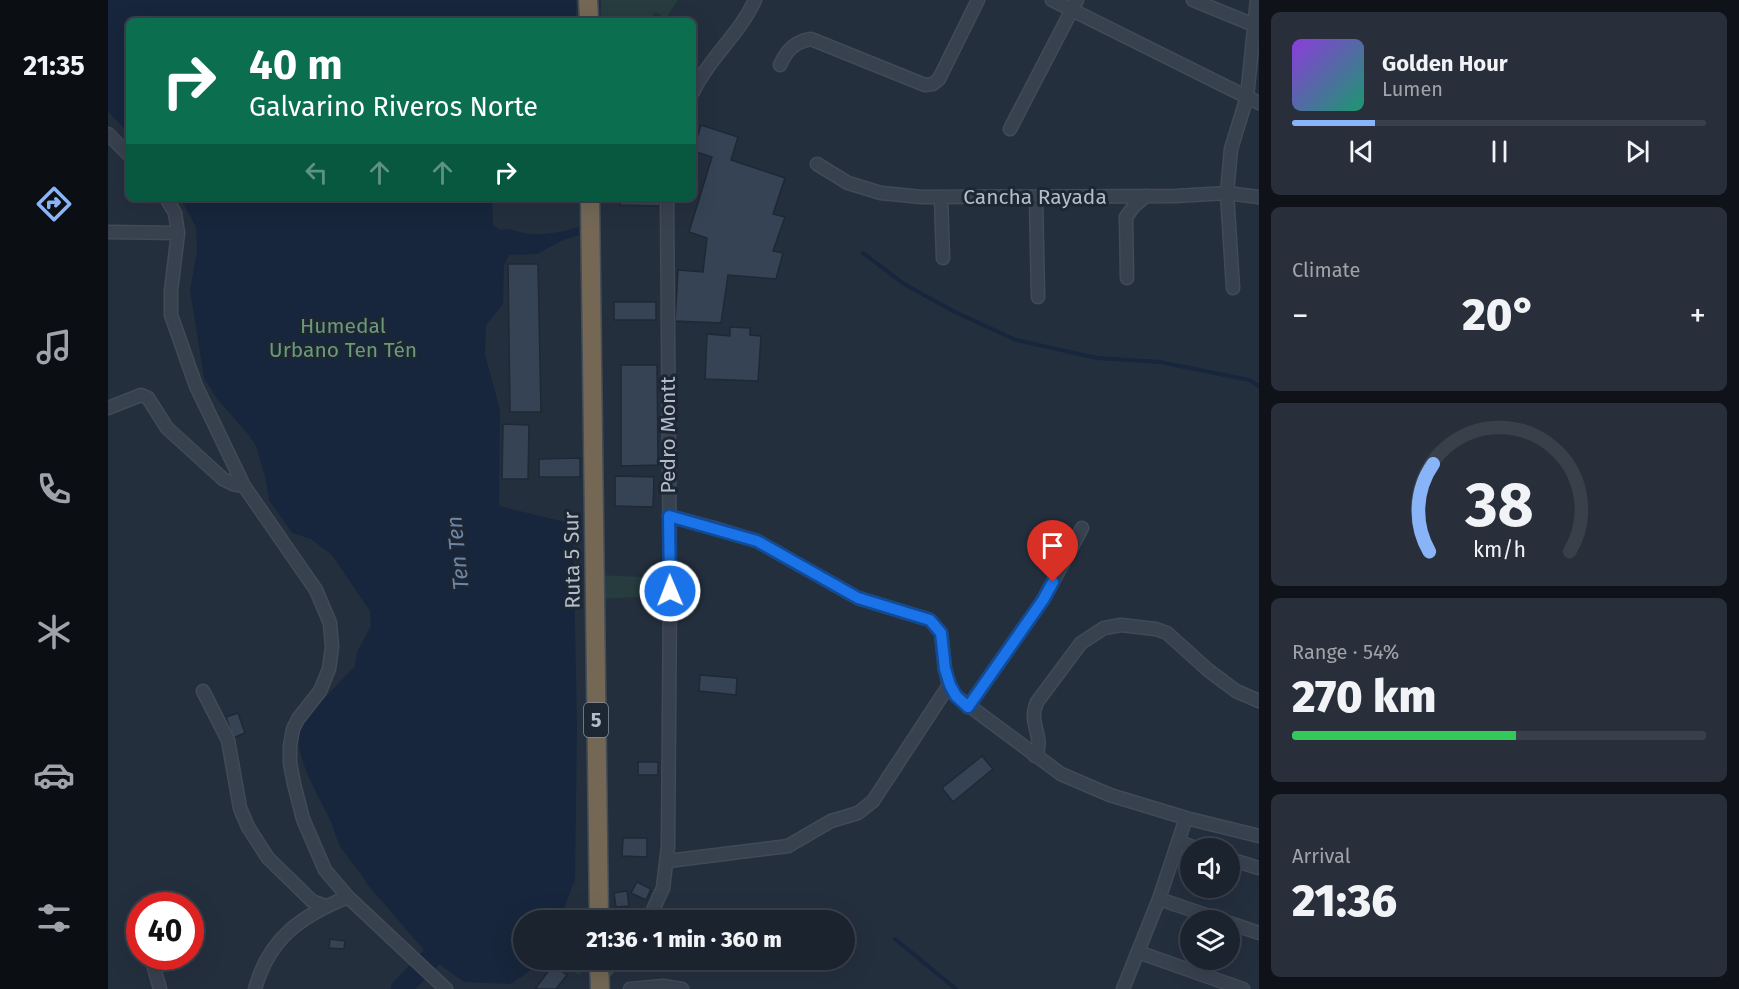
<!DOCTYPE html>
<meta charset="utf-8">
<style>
:root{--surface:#1b232e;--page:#282f3a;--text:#f1f3f6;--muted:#a0a4aa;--line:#39404a;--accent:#8ab4f8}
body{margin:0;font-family:"Fira Sans",sans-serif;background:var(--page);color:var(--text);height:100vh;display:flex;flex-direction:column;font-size:22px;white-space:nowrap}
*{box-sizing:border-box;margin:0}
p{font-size:20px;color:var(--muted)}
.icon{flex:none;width:33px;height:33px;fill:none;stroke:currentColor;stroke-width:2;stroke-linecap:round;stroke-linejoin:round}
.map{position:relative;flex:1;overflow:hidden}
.panel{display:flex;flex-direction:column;gap:12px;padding:12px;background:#0f1319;width:480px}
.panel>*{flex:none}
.guide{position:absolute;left:18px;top:18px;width:570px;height:183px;border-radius:9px;box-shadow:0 6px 24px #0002,0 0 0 2px var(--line);background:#0b6e4f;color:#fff;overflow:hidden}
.fabs{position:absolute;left:1072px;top:838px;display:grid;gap:12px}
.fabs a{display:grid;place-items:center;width:60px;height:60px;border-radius:50%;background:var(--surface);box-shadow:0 6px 24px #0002,0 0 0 2px var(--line);font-size:30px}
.speed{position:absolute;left:18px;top:892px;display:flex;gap:12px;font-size:30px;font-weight:700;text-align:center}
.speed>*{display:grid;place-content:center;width:78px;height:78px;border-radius:50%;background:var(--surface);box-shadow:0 6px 24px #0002,0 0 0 2px var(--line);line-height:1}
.speed .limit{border:9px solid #d22;background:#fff;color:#111}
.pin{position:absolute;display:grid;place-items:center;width:51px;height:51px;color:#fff;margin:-62px -26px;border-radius:50% 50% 50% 0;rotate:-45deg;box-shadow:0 0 6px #0007}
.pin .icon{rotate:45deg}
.me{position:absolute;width:66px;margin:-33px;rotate:359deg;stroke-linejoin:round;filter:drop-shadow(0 0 4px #0008)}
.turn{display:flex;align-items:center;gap:21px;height:126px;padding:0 24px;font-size:27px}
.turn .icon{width:78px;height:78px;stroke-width:2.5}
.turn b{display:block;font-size:42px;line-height:51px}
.lanes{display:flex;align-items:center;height:57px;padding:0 24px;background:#0003;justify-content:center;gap:30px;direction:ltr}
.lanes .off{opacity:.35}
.big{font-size:45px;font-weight:800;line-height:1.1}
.panel .tile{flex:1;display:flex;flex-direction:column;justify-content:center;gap:9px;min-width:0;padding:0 21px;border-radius:9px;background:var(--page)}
.panel .dial{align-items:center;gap:0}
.dial svg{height:156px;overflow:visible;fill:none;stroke:var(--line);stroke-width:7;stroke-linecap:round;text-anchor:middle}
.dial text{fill:var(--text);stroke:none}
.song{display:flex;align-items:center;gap:18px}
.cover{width:72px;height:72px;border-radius:9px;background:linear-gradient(135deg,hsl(270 70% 55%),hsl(160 70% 35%))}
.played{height:6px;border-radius:3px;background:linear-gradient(90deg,var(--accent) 20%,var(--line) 20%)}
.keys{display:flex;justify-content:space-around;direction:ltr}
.heat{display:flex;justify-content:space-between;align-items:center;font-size:33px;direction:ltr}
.charge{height:9px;border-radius:4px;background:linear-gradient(90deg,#34c759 54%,var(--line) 0)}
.trip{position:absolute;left:405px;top:910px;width:342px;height:60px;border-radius:30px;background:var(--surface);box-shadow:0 6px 24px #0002,0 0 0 2px var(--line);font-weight:800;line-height:60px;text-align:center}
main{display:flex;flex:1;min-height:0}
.tab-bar{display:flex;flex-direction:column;width:108px;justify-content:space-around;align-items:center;background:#0b0e12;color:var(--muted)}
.tab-bar .icon{width:42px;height:42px}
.tab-bar .current{color:var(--accent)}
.tab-bar b{font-size:27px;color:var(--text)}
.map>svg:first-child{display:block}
</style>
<main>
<nav class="tab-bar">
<b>21:35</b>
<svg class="icon current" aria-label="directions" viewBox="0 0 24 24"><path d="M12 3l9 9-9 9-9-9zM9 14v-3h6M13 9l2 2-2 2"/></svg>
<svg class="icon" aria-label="music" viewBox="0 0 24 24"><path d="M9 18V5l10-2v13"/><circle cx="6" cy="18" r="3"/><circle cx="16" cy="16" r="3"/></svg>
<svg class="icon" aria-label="phone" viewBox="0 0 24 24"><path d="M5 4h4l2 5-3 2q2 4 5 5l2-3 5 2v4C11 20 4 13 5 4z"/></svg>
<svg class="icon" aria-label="climate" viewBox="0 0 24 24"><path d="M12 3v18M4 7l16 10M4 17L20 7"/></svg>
<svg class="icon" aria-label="car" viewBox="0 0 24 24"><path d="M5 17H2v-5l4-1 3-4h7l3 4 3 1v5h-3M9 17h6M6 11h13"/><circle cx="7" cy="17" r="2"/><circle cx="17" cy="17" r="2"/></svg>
<svg class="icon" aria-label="filters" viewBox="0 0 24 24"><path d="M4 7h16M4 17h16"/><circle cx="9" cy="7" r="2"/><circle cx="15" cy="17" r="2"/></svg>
</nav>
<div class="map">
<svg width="1151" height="989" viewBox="0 0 1151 989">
<rect width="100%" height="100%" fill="#242f3e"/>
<g fill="#263c3f">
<path d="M493,0H570L558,18L547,12L542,21H493Z"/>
<path d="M490,575L554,578V596L489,599Z"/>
<path d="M444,960H472L473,976Z"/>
</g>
<g fill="#17263c">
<path d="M0,0H468V21H21V133L0,112Z"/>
<path d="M72,198H384L385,225L392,230C404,228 406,231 416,233C435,236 453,232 471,227V235L453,241L429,254L401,255L396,266L395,304L378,325L377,354L392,410L391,506L465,524L469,727L467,879L451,921H416V960H431L418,974L402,984L356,982L323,958L259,884C252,870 240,859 232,846C228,838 226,828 222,820C210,794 183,753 192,724L247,666L249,652L263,626L262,611L224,555L203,539L184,533L161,500L158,480L148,446L140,434L110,400L96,378L82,290L89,252L88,227Z"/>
</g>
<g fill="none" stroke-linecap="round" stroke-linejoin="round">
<g stroke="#17263c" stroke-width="4">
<path d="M755,253L796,284L847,312L908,340L989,358L1052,362L1141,380L1151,386"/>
<path d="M787,939L848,989"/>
</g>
<path stroke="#17263c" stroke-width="21" d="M293,989L323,958L334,932"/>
</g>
<g fill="#364354" stroke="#1f2835" stroke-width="1.5">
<path d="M593,125L630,137L623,160L677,178L665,214L677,217L665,251L675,253L668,279L620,275L613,323L567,321L570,270L595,272L599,238L581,232L604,157L585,151Z"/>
<path d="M512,198H552V206L512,205Z"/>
<path d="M400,264H430L433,412H402Z"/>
<rect x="506" y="302" width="42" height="18"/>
<path d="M622,327L642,328V335L653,336L650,381L597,379L599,334L622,336Z"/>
<path d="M513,365H549L550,465L513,466Z"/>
<path d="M395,424L421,425L420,479H394Z"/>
<path d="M472,458V477H431V459Z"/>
<path d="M507,476L546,477L545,507L507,506Z"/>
<path d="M592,675L629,678L628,695L591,691Z"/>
<path d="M130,713L137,733L125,738L118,717Z"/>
<path d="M874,756L885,769L845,802L834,788Z"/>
<rect x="530" y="762" width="20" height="13"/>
<path d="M515,838H539V857L514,856Z"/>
<path d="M529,882L543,889L538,900L523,893Z"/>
<path d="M519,891L521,906L508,907L506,893Z"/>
<path d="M222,939L237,941L236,949L221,948Z"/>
<path d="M445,965L459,975L448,989H427Z"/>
</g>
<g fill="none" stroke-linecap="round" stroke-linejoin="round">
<g stroke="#414a57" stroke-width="15">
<g id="minor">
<path d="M944,0L1151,103"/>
<path d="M1085,0L1146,25"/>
<path d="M672,65C679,50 686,42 703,39L817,85L825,84L831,79L870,0"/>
<path d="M585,92C601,58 631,35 647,0"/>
<path d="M902,129L969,0"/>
<path d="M0,134L21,155"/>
<path d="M709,164L740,183L773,193L814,197L1068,196L1119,193L1151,197"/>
<path d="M833,197L835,258"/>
<path d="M928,197L930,297"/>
<path d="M58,198L67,213L70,233L63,291V315L88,386L136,486L208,590L222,623L224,647L221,669L212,691L190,719L185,729L182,746V763L186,784L195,819L217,870L240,897L338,989"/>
<path d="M0,232L70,233"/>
<path d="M1019,278L1018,217L1026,206L1038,196"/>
<path d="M1125,288L1119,193L1123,149L1139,97L1149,0"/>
<path d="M0,408L33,395L40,398L59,428L115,479L125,484L136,486"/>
<path d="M561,516L606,528L649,541L750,598L822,620L833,633L837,669L841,685L848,696L953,774L1002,795L1078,818L1151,836"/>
<path d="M95,691L120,740L132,808L140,827L160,858L204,901L217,906"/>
<path d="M860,707L935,600L974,528"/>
<path d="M927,756C938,737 919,725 929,702L973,643L996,628L1013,625L1048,629L1059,633L1100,670L1128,691L1151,701"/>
<path d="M1071,842L1091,849"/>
<path d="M1122,859L1151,868"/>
<path d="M560,861L680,846L723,821L750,813L765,801L841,685"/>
<path d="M1051,899L1116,921"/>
<path d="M540,921L555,888L560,847L562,591L559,198"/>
<path d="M1122,923L1151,933"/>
<path d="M1030,952L1135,989"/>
<path d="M44,961L52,989"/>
<path d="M491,977L507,960"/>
<path d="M147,989C161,938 193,916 240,897"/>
<path d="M522,989L555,986L574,989"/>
<path d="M1015,989L1051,899L1078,818"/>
</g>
</g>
<g stroke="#434c59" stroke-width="21">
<g id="highway">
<path d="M480,0L481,21"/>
<path d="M482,198L491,921"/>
<path d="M491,960L492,989"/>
</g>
</g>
<use href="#minor" stroke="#38414e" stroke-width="12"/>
<use href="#highway" stroke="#746855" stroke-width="18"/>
</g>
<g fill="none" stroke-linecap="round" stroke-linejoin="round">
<g stroke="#114b97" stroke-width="15">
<path id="route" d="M562,591L561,516L649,541L750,598L822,620L833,633L837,669L842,685L848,696L860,707L935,600L945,582"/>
</g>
<use href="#route" stroke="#1a73e8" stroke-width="10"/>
</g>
<g text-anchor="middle" stroke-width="6" stroke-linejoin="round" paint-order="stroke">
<rect fill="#1d2633" stroke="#878f9c" stroke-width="1.5" x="476" y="703" width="24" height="34" rx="4.5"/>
<g font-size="20" font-weight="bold" fill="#b4bcc9">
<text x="488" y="727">5</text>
</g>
<g font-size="21" fill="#b4bcc9" stroke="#1d2633">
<text x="927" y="204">Cancha Rayada</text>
<text transform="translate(560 435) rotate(-90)" y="7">Pedro Montt</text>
<text transform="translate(464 560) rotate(-91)" y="7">Ruta 5 Sur</text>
</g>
<g font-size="21" fill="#6b9a76" stroke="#1d2633">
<text x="235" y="333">Humedal<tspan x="235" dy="24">Urbano Ten Tén</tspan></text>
</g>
<g font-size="22" font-style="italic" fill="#6d86a8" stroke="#1d2633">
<text transform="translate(349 553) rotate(-96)" y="8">Ten Ten</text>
</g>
</g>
</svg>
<div class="fabs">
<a><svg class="icon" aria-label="sound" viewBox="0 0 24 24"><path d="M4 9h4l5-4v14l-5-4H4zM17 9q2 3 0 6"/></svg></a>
<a><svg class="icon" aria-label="layers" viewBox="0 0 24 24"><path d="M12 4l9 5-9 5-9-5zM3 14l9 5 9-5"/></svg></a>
</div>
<div class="speed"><div class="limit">40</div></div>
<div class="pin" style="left:945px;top:582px;background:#d93025"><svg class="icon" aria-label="arrive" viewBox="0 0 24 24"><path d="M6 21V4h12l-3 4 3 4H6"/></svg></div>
<svg class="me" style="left:562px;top:591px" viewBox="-20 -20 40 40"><circle r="17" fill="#1a73e8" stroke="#fff" stroke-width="3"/><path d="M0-11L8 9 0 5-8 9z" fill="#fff"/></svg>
<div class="trip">21:36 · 1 min · 360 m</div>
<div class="guide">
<div class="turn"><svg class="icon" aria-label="right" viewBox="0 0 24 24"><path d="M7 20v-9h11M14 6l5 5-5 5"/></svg><div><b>40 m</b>Galvarino Riveros Norte</div></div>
<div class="lanes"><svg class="icon off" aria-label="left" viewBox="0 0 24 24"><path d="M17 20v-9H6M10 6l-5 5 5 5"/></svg><svg class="icon off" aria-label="ahead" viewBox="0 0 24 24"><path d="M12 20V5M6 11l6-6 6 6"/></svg><svg class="icon off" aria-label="ahead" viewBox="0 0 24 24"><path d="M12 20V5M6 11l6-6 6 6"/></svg><svg class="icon" aria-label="right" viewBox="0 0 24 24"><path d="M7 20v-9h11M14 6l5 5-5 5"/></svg></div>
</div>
</div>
<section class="panel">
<div class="tile">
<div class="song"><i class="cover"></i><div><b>Golden Hour</b><p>Lumen</p></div></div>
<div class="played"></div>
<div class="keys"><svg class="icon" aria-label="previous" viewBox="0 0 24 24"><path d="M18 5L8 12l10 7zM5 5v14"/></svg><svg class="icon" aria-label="pause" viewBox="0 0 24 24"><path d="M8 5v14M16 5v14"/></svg><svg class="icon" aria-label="next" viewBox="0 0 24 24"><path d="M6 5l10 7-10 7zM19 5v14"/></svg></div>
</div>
<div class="tile"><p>Climate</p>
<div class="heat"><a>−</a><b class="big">20°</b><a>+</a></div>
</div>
<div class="tile dial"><svg viewBox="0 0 100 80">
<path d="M14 69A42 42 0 1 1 86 69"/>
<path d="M14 69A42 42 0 0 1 16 24" stroke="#8ab4f8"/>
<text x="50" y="56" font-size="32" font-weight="700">38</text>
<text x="50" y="72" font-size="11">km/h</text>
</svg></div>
<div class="tile"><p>Range · 54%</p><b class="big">270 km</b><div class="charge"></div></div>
<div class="tile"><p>Arrival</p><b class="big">21:36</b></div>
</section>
</main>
